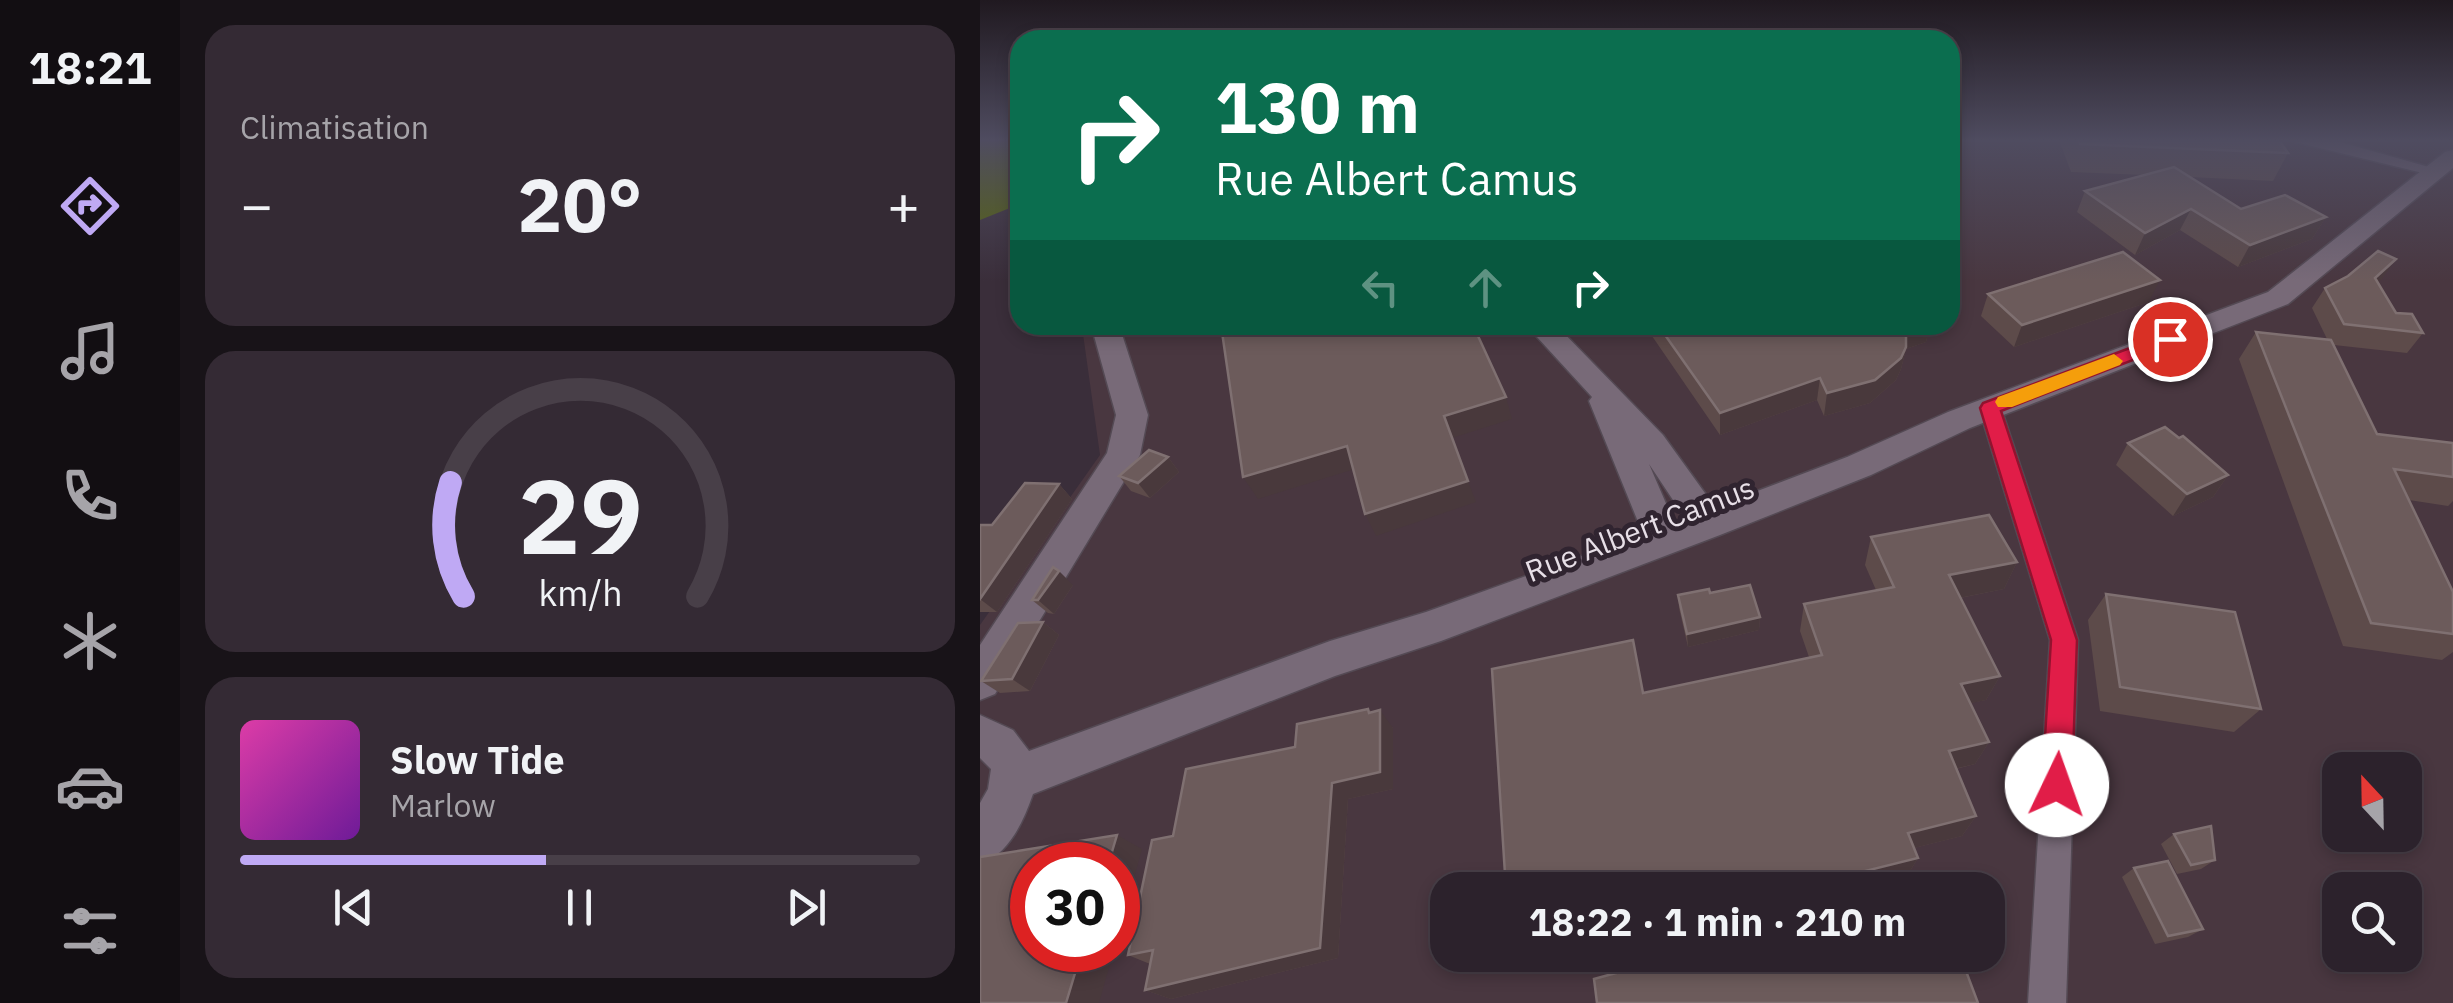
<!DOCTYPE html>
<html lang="fr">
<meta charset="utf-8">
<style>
:root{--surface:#2c222c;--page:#342a34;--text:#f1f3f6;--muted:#a6a4a9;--line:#483f48;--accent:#bfa9f4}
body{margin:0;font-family:"IBM Plex Sans",sans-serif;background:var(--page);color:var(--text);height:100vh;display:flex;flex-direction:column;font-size:38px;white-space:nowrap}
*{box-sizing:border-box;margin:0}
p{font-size:32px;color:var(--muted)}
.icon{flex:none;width:55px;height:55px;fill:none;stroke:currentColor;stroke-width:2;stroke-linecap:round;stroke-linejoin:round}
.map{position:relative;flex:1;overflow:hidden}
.panel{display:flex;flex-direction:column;gap:25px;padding:25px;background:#181318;width:800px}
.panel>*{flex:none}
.banner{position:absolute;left:30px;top:30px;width:950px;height:305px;border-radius:30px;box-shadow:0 5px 15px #0003,0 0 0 2px var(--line);background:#0b6e4f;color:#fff;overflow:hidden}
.needle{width:65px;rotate:338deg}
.tools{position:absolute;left:1342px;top:752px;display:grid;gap:20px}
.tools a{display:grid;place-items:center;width:100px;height:100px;border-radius:20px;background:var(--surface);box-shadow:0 5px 15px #0003,0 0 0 2px var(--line);font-size:50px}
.speed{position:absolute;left:30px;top:842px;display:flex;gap:20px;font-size:50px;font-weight:700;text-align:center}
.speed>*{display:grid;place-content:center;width:130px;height:130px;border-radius:50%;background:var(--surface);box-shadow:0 5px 15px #0003,0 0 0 2px var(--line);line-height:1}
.speed .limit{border:15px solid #d22;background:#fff;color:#111}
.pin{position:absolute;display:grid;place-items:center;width:85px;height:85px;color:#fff;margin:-42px;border:5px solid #fff;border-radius:50%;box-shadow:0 2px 10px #0007}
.me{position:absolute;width:110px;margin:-55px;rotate:3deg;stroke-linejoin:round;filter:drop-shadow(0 0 8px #0008)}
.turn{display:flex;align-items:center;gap:35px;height:210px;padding:0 40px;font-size:45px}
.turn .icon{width:130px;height:130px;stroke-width:2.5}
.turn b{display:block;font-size:70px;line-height:85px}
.lanes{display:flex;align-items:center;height:95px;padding:0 40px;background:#0003;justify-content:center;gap:50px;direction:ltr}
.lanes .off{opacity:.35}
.big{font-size:75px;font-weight:700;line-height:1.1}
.panel .tile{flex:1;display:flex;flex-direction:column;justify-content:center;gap:15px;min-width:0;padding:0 35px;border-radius:30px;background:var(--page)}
.panel .dial{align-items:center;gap:0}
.dial svg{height:260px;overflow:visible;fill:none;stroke:var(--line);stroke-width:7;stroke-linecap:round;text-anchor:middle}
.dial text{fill:var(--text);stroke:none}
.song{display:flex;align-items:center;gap:30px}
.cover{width:120px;height:120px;border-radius:15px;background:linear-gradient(135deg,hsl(320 70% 55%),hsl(280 70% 35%))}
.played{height:10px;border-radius:5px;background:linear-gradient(90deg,var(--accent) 45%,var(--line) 45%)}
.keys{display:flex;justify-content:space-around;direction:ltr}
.heat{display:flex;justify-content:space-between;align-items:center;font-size:55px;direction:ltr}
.trip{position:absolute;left:450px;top:872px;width:575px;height:100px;border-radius:30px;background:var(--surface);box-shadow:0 5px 15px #0003,0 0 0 2px var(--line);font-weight:700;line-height:100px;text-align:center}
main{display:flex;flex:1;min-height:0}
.menu{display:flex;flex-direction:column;width:180px;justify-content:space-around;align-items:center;background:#120e12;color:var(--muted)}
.menu .icon{width:70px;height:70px}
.menu .selected{color:var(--accent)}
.menu b{font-size:45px;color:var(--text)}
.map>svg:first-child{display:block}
</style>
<main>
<nav class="menu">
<b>18:21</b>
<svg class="icon selected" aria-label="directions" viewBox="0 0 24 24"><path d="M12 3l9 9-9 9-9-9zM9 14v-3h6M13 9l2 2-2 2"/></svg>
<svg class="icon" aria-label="music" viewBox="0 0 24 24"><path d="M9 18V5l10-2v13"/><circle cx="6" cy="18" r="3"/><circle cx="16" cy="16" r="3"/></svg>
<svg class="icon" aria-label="phone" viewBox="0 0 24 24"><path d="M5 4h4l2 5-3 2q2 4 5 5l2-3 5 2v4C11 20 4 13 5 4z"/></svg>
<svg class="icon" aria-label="climate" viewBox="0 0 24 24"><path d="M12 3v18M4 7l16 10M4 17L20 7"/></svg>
<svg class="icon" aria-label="car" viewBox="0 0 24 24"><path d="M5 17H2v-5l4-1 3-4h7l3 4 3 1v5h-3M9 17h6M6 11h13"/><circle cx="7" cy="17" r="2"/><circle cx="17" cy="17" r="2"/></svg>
<svg class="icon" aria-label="filters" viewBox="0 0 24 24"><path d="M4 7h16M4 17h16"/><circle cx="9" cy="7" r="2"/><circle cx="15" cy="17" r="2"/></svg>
</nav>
<section class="panel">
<div class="tile"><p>Climatisation</p>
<div class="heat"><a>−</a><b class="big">20°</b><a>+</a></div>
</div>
<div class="tile dial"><svg viewBox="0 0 100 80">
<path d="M14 69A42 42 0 1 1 86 69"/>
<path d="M14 69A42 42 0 0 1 10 34" stroke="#bfa9f4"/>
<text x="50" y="56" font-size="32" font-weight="700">29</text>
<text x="50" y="72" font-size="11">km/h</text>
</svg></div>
<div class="tile">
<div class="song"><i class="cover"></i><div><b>Slow Tide</b><p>Marlow</p></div></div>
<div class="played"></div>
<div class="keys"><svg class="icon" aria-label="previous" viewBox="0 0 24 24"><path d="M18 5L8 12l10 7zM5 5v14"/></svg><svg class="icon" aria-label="pause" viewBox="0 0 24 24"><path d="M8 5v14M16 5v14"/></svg><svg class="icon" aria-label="next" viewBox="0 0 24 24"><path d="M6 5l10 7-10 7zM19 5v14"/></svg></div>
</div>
</section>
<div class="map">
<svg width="1473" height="1003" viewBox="0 0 1473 1003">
<rect width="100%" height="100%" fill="#3a2e3a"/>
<path fill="#493740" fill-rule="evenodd" d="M970,140H1473V1003H0V625L120,455L103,334L107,325H970ZM1360,770H1425V835H1360ZM52,865H138V950H52ZM468,890H1008V955H468ZM1360,890H1425V955H1360Z"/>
<path fill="#566606" d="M0,140H40V204L0,220Z"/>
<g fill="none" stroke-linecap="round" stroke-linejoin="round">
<g stroke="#544a54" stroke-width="3">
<g id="street">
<path d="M1307,140H1353L1463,171L1455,176Z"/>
<path d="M1010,400L1021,408L1098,640L1086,1003H1048L1070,640L999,408Z"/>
</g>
</g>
<g stroke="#544a54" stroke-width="3">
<g id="secondary">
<path d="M1473,150V168L1308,304L990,428L891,475L740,535L461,641L355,676L53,794C43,823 29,853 0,865V803L8,789L11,769L0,758V715L33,730L49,751L350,641L446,612L663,534L609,401L612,397L546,325H576L683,435L735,507L867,457L968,412L1288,292L1465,152ZM669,464L705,518L694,522Z"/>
<path d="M111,325H139L168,415L160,455L15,694L0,700V645L127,453L136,415Z"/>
</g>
</g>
<use href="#street" fill="#786a78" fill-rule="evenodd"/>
<use href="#secondary" fill="#786a78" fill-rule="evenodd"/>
</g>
<g fill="#5d4b4a">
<path d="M1079,140H1299L1308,153L1293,181L1210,177L1261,209L1346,217L1332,239L1258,267L1200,230L1155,255L1097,212L1105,191L1165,175L1091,172Z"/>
<path d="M1416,259L1398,282L1416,313L1443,333L1427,353L1354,345L1397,434L1473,443V501L1468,506L1429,500L1473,592V652L1462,660L1363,646L1259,359L1276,332L1347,339L1332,308L1345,288Z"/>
<path d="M1008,294L1169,302L1034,347L1001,316Z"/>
<path d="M650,325H950L946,342L926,349L921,369L916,380L890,403L844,416L837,400L740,435L672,336L651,327Z"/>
<path d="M1148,443L1248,475L1233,497L1193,516L1136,465Z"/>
<path d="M188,457L199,472L170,498L151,491L139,476Z"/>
<path d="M79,484L92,499L17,612H0V525H12Z"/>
<path d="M891,537L1037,562L1024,589L980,598L1020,676L1006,700L990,703L1009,742L995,764L976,769L996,816L982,836L934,848L938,858L927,876L871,890H526L663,693L829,657L820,631L824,604L896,590L885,565Z"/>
<path d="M93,585L74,614L68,613L52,600Z"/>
<path d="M730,593L780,617L779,630L708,647L699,608L698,595Z"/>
<path d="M1126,594L1281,709L1254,732L1120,711L1108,620Z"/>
<path d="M63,622L79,635L50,691L20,693L1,681L14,663Z"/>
<path d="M388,709L413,728V789L368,799L358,958L191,999L165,990L170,964L148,955L315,747Z"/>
<path d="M1194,834L1235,860L1221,869L1197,874L1181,844Z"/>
<path d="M1154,868L1223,929L1208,937L1175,944L1142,877Z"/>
</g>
<g fill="#49393c">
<path d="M1211,209L1200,230L1155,255L1165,233Z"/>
<path d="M1346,217L1332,239L1258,267L1270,245Z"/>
<path d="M1416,259L1402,279L1380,298L1395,278Z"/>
<path d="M1180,280L1169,302L1034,347L1042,325Z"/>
<path d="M935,325H950L946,342L926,349L921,369L916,380L890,403L844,416L847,393L926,328Z"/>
<path d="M840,378L837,400L740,435V413Z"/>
<path d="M526,397L532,419L472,438L464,416Z"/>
<path d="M367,446L378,468L278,499L263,477Z"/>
<path d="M188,457L199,472L170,498L158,483Z"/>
<path d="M1248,475L1233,497L1193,516L1207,494Z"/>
<path d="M488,481L496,502L396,536L385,514Z"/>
<path d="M79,484L92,499L17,612L0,599Z"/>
<path d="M1037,562L1024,589L959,602L969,575Z"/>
<path d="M79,571L93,585L74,614L58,600Z"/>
<path d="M780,617L779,630L708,647L707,634Z"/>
<path d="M63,622L79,635L50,691L32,679Z"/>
<path d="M1020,676L1006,700L969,708L981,684Z"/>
<path d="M388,709L400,725V710L413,728V789L368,799L358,958L191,999L165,990L352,783L389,713Z"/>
<path d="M1009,742L995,764L957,773L969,751Z"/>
<path d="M996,816L982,836L918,852L928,833Z"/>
<path d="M137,835L162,849L138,936V865H128Z"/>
<path d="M938,858L927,876L871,890H809Z"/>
<path d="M725,884V890H702Z"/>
<path d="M102,950H134L119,1003H86Z"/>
</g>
<g fill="#6c5b5b" stroke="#7f7071" stroke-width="2.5">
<path d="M1099,140H1299L1308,153L1100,144Z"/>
<path d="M1194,167L1261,209L1305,195L1346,217L1270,245L1211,209L1165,233L1105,191Z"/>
<path d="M1398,251L1416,259L1395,278L1416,313L1432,314L1443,333L1364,324L1345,288L1368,276Z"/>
<path d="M1143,252L1180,280L1042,325L1008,294Z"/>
<path d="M241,325H493L526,397L464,416L488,481L385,514L367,446L263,477Z"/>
<path d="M678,325H935L926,328V347L921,358L895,380L847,393L840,378L740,413Z"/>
<path d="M1276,332L1351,340L1397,434L1473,443V477L1414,469L1473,592V634L1391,623Z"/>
<path d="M1185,427L1199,438L1203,436L1248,475L1207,494L1148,443Z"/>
<path d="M169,450L188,457L158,483L139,476Z"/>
<path d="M45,483L79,484L0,599V525H12Z"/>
<path d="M1009,515L1037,562L969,575L1020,676L981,684L1009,742L969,751L996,816L928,833L938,858L809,890H726L725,884L702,890H526L512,669L653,640L663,693L842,655L824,604L914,587L891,537Z"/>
<path d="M73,567L79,571L58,600H52Z"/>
<path d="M770,585L780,617L707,634L698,595L729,589L730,593Z"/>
<path d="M1126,594L1255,612L1281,709L1140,687Z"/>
<path d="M63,622L32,679L1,681L38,623Z"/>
<path d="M388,709L389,713L400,710V772L352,783L340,948L165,990L173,950L148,955L172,840L193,836L206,769L315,747L317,724Z"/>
<path d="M1231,826L1235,860L1211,865L1194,834Z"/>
<path d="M137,835L128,865H52V950H102L86,1003H0V857Z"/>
<path d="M1188,861L1223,929L1188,936L1154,868Z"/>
<path d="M702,955H980L998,1003H617L614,979Z"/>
</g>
<linearGradient id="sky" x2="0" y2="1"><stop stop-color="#201920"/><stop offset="0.5" stop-color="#4f4c60"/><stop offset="1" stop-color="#4f4c60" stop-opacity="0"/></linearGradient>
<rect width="1473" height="281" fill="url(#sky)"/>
<path fill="#e11d48" stroke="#92132f" stroke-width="2.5" d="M1190,333L1199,339L1197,343L1021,411L1097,640L1092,785L1087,796L1077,800L1067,796L1062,785L1071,640L1000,408L1003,403Z"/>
<path fill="#f59e0b" d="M1134,354L1143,361L1140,365L1032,407H1018L1015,402L1018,397Z"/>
<g text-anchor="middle" stroke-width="10" stroke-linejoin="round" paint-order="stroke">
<g font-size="30" fill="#e7dfe7" stroke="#302430">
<text transform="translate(660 530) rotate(-21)" y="10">Rue Albert Camus</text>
</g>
</g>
</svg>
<div class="tools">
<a><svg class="needle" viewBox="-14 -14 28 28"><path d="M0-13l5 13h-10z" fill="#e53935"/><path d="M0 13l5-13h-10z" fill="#a6a4a9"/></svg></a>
<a><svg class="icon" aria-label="search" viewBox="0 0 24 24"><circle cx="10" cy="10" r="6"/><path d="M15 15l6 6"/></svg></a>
</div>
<div class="speed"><div class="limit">30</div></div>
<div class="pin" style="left:1190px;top:339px;background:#d93025"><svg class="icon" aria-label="arrive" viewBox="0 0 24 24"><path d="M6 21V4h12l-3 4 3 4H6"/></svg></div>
<svg class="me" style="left:1077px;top:785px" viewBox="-20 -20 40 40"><circle r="19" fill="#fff"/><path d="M0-13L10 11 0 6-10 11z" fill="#e11d48"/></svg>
<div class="trip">18:22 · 1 min · 210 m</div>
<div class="banner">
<div class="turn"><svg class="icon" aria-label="right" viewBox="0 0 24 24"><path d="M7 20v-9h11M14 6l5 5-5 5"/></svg><div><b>130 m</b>Rue Albert Camus</div></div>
<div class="lanes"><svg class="icon off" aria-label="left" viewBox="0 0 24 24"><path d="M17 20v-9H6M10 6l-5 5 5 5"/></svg><svg class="icon off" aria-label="ahead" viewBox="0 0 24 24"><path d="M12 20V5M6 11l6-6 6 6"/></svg><svg class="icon" aria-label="right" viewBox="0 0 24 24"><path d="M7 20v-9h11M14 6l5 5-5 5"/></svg></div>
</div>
</div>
</main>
